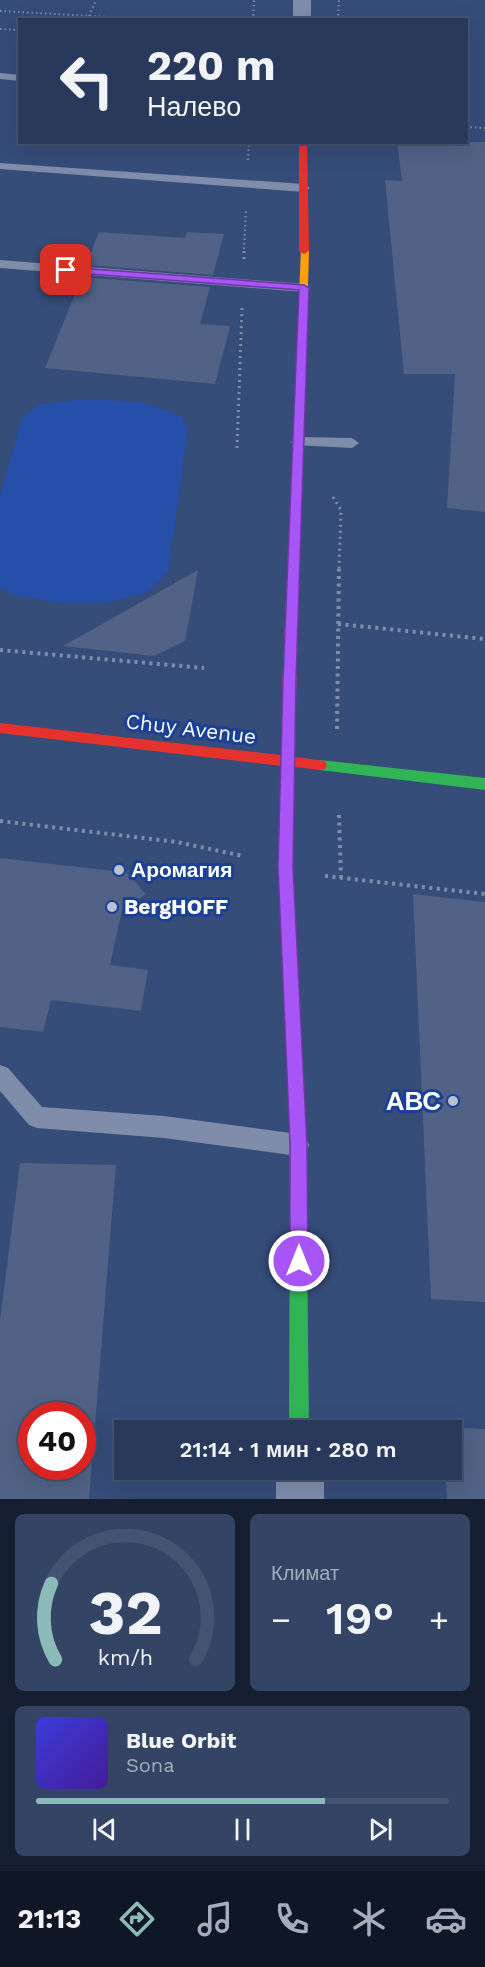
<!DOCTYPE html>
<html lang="ru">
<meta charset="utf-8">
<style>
:root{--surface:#28395b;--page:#344464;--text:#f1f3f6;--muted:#a5acbb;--line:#445371;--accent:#8bbbb9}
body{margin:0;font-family:"Work Sans",sans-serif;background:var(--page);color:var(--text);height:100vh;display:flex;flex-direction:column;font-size:22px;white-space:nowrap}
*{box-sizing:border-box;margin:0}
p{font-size:20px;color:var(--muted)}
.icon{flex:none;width:33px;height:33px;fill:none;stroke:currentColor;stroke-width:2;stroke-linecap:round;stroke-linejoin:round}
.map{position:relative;height:1499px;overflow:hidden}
.panel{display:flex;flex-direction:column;gap:15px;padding:15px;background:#161f32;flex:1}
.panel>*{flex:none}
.hud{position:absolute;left:18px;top:18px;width:450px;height:126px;border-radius:0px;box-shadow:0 6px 24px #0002,0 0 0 2px var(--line);background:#28395b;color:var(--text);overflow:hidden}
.speed{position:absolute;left:18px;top:1402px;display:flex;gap:12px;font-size:30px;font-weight:700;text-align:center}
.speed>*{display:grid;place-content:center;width:78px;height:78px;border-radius:50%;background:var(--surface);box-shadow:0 6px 24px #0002,0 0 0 2px var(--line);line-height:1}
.speed .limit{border:9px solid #d22;background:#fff;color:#111}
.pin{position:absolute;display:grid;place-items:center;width:51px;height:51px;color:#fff;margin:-26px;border-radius:12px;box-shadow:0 3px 9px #0006}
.me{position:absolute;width:66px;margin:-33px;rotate:0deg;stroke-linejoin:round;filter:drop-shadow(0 0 4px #0008)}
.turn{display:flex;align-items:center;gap:21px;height:126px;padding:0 30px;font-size:27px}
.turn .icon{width:78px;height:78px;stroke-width:2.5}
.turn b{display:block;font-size:42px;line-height:51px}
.big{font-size:45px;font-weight:600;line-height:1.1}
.panel .widget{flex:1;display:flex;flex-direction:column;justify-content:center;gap:9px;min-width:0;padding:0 21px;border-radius:9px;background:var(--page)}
.panel .dial{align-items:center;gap:0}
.dial svg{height:156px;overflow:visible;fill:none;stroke:var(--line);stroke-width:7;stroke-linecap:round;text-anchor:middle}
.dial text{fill:var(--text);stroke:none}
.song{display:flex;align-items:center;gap:18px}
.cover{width:72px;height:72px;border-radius:9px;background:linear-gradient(135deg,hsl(240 70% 55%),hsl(260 70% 35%))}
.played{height:6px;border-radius:3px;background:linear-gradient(90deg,var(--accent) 70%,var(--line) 70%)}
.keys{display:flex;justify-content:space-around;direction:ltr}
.heat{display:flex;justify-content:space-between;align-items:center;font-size:33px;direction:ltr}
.panel .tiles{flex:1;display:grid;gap:15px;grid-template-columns:1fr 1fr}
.widget:last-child{grid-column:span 2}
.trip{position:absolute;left:114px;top:1420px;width:348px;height:60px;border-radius:0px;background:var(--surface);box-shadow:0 6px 24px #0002,0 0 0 2px var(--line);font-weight:600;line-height:60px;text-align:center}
.menu{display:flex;height:96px;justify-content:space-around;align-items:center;background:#101724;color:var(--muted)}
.menu .icon{width:42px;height:42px}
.menu .active{color:var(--accent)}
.menu b{font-size:27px;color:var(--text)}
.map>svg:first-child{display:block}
</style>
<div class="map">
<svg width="485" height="1499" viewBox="0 0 485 1499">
<rect width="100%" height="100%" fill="#364c79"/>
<path fill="#254fa8" d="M87,399L142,402L181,416L188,429L168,572L148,592L107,603H62L14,595L0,588V495L22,418L40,404Z"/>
<g fill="#516286" fill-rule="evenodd">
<path d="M397,142H485V512L447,508L455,374H404L385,180L402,181Z"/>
<path d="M99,232L185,238L187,232L224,234L213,275L86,265Z"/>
<path d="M82,277L210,287L200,324L230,326L215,384L45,368Z"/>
<path d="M198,570L185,641L154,656L63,646Z"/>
<path d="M0,858L114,871L121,866L146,894L122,910L110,965L148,970L141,1011L51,1000L43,1032L0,1027Z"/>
<path d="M413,894L485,902V1302L431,1299Z"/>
<path d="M20,1163L116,1165L89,1499H0V1321ZM32,1416H82V1467H32Z"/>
<path d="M443,1427L485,1429V1499H447L445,1470H452V1431H443Z"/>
</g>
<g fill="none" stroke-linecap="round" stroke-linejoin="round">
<g stroke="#7f8dab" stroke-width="2" stroke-dasharray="1.5 3" stroke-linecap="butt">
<path d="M0,11L164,20"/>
<path d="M89,16L96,0"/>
<path d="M253,20L254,0"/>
<path d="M338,20L339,0"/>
<path d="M0,29L20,30"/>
<path d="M466,127L485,128"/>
<path d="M248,160L249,142"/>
<path d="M244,249L246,209"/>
</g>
<g stroke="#7f8dab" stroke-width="3" stroke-dasharray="2 4" stroke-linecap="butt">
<path d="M244,259V248"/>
<path d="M237,448L242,308"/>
<path d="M333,497L341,510L339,568"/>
</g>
<g stroke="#7f8dab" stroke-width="4" stroke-dasharray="3 4.5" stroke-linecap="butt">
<path d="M338,624L485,639"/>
<path d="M0,650L204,668"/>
<path d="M337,729L339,566"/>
<path d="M339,815L341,878"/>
<path d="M0,821L177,842L243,856"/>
<path d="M325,876L485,894"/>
</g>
<g fill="#7f8dab" fill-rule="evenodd">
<path d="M0,73L20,75V81L0,79Z"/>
<path d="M0,163L304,184L310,188L304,192L0,169Z"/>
<path d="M0,260L304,284L310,288L304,292L0,268Z"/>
<path d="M298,437L352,438L359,443L352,448L293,445L291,442Z"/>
<path d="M0,1065L8,1068L42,1107L164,1116L298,1134L306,1137L309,1145L306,1153L298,1156L164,1138L37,1128L29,1125L0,1091Z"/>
</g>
<g fill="#7f8dab" fill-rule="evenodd">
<rect x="293" y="0" width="18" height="20"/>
<rect x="276" y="1470" width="48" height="29"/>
</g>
<g fill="#30b455" fill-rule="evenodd">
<path d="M320,760L485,778V790L320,770L315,769L313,765L315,761Z"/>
<path d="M292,988L297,990L300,995L306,1145L309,1431H289L290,1145L284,995L287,990Z"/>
</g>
<path fill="#ff9f0a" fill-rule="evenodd" d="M301,249L309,251L296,693L289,698L282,693Z"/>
<g fill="#e5322d" fill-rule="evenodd">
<path d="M299,142H307L309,251L304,254L299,251Z"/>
<path d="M289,688L296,693L295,757L325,761L327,765L325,769L320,770L295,767L293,867L300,995L297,1000L292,1002L287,1000L284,995L279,867L281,766L0,733V723L281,755L282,693Z"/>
</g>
</g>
<path fill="#a855f7" stroke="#6d37a1" stroke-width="1.5" d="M66,267L304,285L309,288L296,680L293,867L307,1144L308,1261L305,1267L299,1270L292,1267L290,1261V1144L278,867L283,680L299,290L63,272L61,270Z"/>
<g fill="#b9c0d0" stroke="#1a4195" stroke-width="2">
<circle cx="119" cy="870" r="6"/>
<circle cx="112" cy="907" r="6"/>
<circle cx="453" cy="1101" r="6"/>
</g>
<g text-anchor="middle" stroke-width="6" stroke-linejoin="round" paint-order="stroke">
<g font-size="21" fill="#fff" stroke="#1a4195">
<text transform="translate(191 729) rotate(7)" y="7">Chuy Avenue</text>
</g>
<g font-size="21" font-weight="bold" fill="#fff" stroke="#1a4195" text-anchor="start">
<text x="131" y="877">Аромагия</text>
<text x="124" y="914">BergHOFF</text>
</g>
<g font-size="26" font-weight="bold" fill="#fff" stroke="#1a4195" text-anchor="end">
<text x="441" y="1110">АВС</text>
</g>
</g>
</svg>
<div class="speed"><div class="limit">40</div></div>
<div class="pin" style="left:66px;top:270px;background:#d93025"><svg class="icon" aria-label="arrive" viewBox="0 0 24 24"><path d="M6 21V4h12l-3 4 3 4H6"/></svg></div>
<svg class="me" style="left:299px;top:1261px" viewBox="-20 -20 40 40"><circle r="17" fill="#a855f7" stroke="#fff" stroke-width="3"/><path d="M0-11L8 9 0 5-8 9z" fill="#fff"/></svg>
<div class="trip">21:14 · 1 мин · 280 m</div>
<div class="hud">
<div class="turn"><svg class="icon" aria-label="left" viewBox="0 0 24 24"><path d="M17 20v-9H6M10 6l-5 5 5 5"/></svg><div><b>220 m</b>Налево</div></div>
</div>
</div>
<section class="panel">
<div class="tiles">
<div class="widget dial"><svg viewBox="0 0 100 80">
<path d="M14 69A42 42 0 1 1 86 69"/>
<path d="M14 69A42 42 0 0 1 12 30" stroke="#8bbbb9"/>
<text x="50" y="56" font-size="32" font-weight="700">32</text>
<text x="50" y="72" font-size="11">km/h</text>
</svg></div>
<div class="widget"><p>Климат</p>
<div class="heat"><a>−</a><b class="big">19°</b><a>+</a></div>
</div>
<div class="widget">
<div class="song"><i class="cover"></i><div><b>Blue Orbit</b><p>Sona</p></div></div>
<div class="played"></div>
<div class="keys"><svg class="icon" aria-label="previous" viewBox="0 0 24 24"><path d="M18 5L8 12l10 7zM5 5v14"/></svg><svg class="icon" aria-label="pause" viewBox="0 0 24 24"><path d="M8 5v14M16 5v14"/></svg><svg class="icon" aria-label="next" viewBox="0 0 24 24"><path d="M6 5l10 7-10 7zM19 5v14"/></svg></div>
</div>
</div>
</section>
<nav class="menu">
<b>21:13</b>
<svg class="icon active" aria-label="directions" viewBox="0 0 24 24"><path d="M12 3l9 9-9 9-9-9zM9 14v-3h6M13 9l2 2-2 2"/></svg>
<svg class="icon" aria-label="music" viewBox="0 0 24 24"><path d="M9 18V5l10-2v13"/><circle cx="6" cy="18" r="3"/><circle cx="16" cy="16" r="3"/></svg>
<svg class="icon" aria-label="phone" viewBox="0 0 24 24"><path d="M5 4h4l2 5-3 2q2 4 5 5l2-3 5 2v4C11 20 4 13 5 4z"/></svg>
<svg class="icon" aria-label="climate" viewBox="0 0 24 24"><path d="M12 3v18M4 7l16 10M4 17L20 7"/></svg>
<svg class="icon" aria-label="car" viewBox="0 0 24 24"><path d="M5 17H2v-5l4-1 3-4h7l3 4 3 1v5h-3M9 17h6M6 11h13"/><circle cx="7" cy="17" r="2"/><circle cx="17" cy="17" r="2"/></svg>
</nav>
